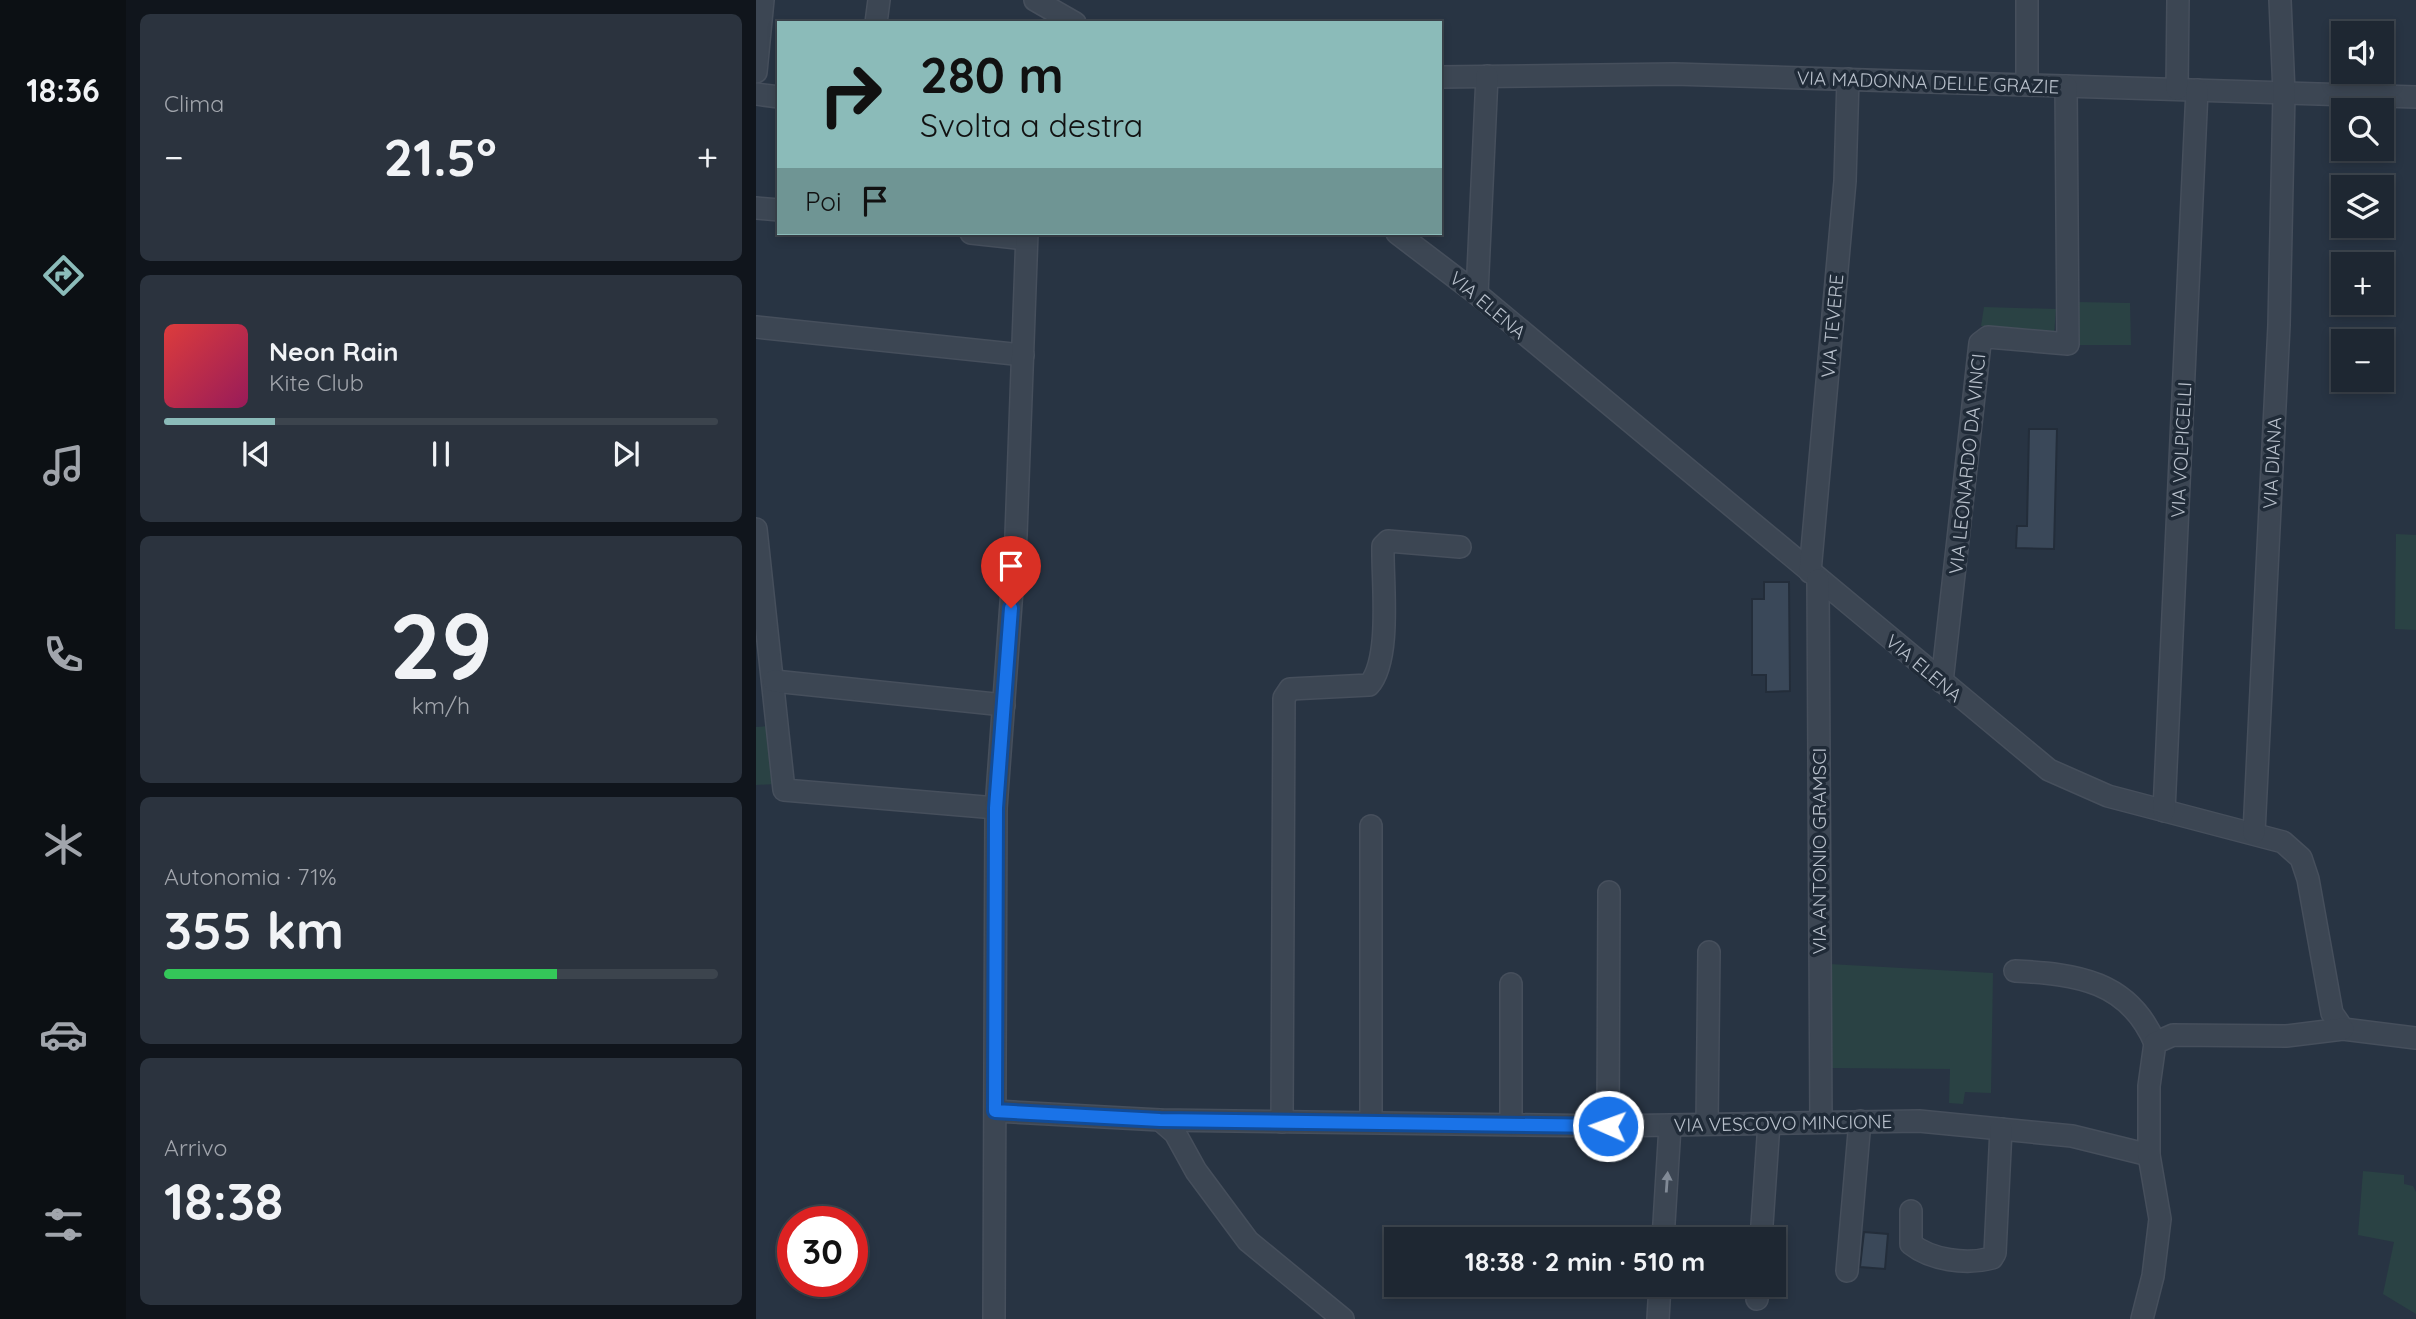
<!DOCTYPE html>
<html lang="it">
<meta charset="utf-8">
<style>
:root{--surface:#1e2732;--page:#2b333e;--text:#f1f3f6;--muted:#a1a5ac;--line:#3c444d;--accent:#8bbbb9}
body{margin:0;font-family:Quicksand,sans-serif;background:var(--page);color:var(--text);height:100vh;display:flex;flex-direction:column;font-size:26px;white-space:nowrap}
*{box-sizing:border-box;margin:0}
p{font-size:23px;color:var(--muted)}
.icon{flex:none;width:38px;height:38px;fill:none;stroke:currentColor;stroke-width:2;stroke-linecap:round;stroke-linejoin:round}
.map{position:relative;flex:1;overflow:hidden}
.panel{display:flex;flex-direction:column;gap:14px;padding:14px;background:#10151c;width:630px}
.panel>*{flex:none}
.guide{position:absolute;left:21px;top:21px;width:665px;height:214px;border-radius:0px;box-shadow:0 4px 10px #0003,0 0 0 2px var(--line);background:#8bbbb9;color:#111;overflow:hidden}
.fabs{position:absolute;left:1575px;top:21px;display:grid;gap:14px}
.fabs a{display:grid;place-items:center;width:63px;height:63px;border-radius:0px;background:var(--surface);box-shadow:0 4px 10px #0003,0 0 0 2px var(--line);font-size:35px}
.speed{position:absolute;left:21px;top:1206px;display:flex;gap:14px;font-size:35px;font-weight:700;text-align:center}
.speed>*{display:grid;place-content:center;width:91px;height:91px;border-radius:50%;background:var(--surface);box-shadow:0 4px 10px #0003,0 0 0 2px var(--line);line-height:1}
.speed .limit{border:10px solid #d22;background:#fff;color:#111}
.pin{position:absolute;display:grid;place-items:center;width:60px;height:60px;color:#fff;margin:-72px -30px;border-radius:50% 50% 50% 0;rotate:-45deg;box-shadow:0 0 7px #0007}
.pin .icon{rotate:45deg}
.me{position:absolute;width:77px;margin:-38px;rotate:272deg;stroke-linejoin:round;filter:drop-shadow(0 0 5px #0008)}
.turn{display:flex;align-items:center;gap:24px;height:147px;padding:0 28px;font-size:32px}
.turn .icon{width:91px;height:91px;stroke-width:2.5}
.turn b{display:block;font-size:49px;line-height:60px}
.then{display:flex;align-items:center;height:66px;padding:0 28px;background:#0003;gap:14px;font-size:26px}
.big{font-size:52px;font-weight:800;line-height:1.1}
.panel .card{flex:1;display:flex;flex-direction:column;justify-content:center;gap:10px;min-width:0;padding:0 24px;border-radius:10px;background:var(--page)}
.panel .dial{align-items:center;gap:0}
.dial b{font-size:91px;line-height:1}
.song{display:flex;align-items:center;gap:21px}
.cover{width:84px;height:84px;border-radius:10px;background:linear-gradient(135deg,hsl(0 70% 55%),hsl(330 70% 35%))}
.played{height:7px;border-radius:4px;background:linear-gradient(90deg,var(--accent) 20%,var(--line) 20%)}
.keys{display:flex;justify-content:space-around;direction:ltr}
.heat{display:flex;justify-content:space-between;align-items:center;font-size:38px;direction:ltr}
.charge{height:10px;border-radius:5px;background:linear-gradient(90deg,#34c759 71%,var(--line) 0)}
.trip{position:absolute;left:628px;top:1227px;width:402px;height:70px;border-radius:0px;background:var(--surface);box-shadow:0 4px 10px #0003,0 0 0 2px var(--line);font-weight:800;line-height:70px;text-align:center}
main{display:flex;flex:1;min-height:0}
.tabs{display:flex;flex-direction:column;width:126px;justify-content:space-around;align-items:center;background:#0c1014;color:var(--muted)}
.tabs .icon{width:49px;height:49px}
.tabs .selected{color:var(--accent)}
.tabs b{font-size:32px;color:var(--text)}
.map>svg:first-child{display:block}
</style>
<main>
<nav class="tabs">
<b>18:36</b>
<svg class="icon selected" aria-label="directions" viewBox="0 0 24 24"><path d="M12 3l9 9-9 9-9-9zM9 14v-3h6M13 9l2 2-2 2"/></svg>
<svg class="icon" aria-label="music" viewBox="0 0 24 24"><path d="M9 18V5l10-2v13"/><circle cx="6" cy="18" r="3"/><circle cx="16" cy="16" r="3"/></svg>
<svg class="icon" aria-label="phone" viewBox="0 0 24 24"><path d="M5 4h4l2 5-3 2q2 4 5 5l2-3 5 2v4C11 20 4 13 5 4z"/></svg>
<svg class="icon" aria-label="climate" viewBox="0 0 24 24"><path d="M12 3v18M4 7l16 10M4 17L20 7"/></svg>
<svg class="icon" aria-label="car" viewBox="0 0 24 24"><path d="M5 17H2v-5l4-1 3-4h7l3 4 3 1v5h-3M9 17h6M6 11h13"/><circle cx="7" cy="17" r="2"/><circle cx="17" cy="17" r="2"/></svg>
<svg class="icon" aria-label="filters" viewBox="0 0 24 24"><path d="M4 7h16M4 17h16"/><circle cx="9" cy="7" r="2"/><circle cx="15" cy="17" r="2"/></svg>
</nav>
<section class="panel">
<div class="card"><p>Clima</p>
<div class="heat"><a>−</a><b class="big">21.5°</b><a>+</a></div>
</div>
<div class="card">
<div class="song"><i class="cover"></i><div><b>Neon Rain</b><p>Kite Club</p></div></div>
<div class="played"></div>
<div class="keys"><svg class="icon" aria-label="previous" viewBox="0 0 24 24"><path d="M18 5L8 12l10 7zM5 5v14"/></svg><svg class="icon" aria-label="pause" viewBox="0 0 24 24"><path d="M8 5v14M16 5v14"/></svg><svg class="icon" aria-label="next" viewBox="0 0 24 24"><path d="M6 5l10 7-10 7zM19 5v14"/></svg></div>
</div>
<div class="card dial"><b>29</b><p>km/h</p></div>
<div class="card"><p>Autonomia · 71%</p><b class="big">355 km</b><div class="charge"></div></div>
<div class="card"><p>Arrivo</p><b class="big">18:38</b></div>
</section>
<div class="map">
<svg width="1660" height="1319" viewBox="0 0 1660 1319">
<rect width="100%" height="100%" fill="#283443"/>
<g fill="#2a4244">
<path d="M1321,302L1374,303L1375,345H1322Z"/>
<path d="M1228,307L1300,309L1298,335L1225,326Z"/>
<path d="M1640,534L1660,535V630L1639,629Z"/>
<path d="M13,726L20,784L0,785V727Z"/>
<path d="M1073,964L1237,973L1235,1093L1209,1092L1207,1104L1193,1103L1194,1069L1075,1068Z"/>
<path d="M1607,1171L1648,1175V1184L1657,1186L1660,1192V1314L1627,1294L1638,1242L1602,1235Z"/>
</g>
<g fill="#3a4859" stroke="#232d3a" stroke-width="2">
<path d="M1273,429H1301L1298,549L1260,548L1261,526H1271Z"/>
<path d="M1008,582H1033L1034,691L1010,692V675H996V599H1008Z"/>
<path d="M1108,1232L1132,1234L1129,1269L1104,1267Z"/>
</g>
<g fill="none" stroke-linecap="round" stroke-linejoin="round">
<g stroke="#464f5c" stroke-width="24">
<g id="minor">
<path d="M279,0L319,23"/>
<path d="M120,23L123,0"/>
<path d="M0,72L7,0"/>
<path d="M684,77L918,74L1660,97"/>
<path d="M1271,85V0"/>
<path d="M1421,89L1422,0"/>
<path d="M0,94L23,97"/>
<path d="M0,208L23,210"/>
<path d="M215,233L270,239"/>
<path d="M641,233L721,294L1293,770L1352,796L1527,842L1545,858L1552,879L1576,1013L1587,1029L1660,1038"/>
<path d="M721,294L731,76"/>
<path d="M0,327L267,355"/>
<path d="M0,529L28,790L240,808"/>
<path d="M1054,572L1089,181L1092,79"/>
<path d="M1062,580L1065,1122"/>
<path d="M18,681L248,705"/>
<path d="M1186,682L1224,343L1232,337L1312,344L1310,86"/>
<path d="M1408,811L1441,90"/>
<path d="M615,826V1121"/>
<path d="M1498,833L1523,325L1528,93L1524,0"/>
<path d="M1259,971C1321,974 1373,981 1399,1043"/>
<path d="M239,1111L404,1120L852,1126L1163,1121L1316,1136L1393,1155"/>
<path d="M404,1120L419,1133L440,1171L492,1241L587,1319"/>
<path d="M526,1122L528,698L534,689L613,685C636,659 626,580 627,546L632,541L704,547"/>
<path d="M755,1124V984"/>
<path d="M951,1124L953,952"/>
<path d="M852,1126L853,892"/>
<path d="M1155,1211V1244C1175,1260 1210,1265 1236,1258L1239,1253L1245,1129"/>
<path d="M907,1239L914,1126"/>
<path d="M1005,1239L1013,1123"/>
<path d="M1091,1271L1104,1121"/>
<path d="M1001,1299L1002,1284"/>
<path d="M238,1319L240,808L260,535L271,233"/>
<path d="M902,1319L904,1284"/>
<path d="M1386,1319L1397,1276L1404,1219L1393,1155V1086L1399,1043L1417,1035L1530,1036L1587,1029"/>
</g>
</g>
<use href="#minor" stroke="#3c4653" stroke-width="21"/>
</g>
<defs><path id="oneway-solid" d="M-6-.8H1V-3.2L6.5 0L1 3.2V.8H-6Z" transform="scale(1.75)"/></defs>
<use fill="#818a96" href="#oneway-solid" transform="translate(911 1182) rotate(-86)"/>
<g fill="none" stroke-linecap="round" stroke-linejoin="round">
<g stroke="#114b97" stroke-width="18">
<path id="route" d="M255,608L240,808L239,1111L404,1120L852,1126"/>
</g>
<use href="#route" stroke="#1a73e8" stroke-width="12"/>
</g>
<g text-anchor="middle" stroke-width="7" stroke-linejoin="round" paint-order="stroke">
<g font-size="19" fill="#b9c1cc" stroke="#202b38">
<text transform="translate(1172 82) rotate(2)" y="7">VIA MADONNA DELLE GRAZIE</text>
<text transform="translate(732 305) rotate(40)" y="7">VIA ELENA</text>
<text transform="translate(1076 326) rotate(-85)" y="7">VIA TEVERE</text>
<text transform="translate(1425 450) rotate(-87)" y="7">VIA VOLPICELLI</text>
<text transform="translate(1516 463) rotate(-87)" y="7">VIA DIANA</text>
<text transform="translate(1211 464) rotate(-84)" y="7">VIA LEONARDO DA VINCI</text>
<text transform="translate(1168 668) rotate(40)" y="7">VIA ELENA</text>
<text transform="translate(1063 851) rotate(-90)" y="7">VIA ANTONIO GRAMSCI</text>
<text transform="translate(1027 1123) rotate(-1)" y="7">VIA VESCOVO MINCIONE</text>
</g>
</g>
</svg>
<div class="fabs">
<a><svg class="icon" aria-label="sound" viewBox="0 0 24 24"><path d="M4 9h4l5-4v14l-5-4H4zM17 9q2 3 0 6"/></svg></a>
<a><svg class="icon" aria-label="search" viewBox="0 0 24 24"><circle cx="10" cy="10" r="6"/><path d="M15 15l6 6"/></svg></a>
<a><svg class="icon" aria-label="layers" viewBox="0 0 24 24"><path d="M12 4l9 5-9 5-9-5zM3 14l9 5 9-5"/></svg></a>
<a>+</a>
<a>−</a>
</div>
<div class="speed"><div class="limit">30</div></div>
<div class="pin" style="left:255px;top:608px;background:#d93025"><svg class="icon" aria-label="arrive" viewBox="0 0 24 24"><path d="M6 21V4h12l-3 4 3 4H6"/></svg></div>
<svg class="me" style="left:852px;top:1126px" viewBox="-20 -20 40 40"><circle r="17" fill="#1a73e8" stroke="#fff" stroke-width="3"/><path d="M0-11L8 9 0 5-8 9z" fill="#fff"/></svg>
<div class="trip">18:38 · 2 min · 510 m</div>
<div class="guide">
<div class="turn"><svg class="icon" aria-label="right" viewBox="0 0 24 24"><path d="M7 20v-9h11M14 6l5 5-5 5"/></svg><div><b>280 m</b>Svolta a destra</div></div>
<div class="then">Poi<svg class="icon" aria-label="arrive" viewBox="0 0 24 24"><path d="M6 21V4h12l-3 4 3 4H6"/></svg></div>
</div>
</div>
</main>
